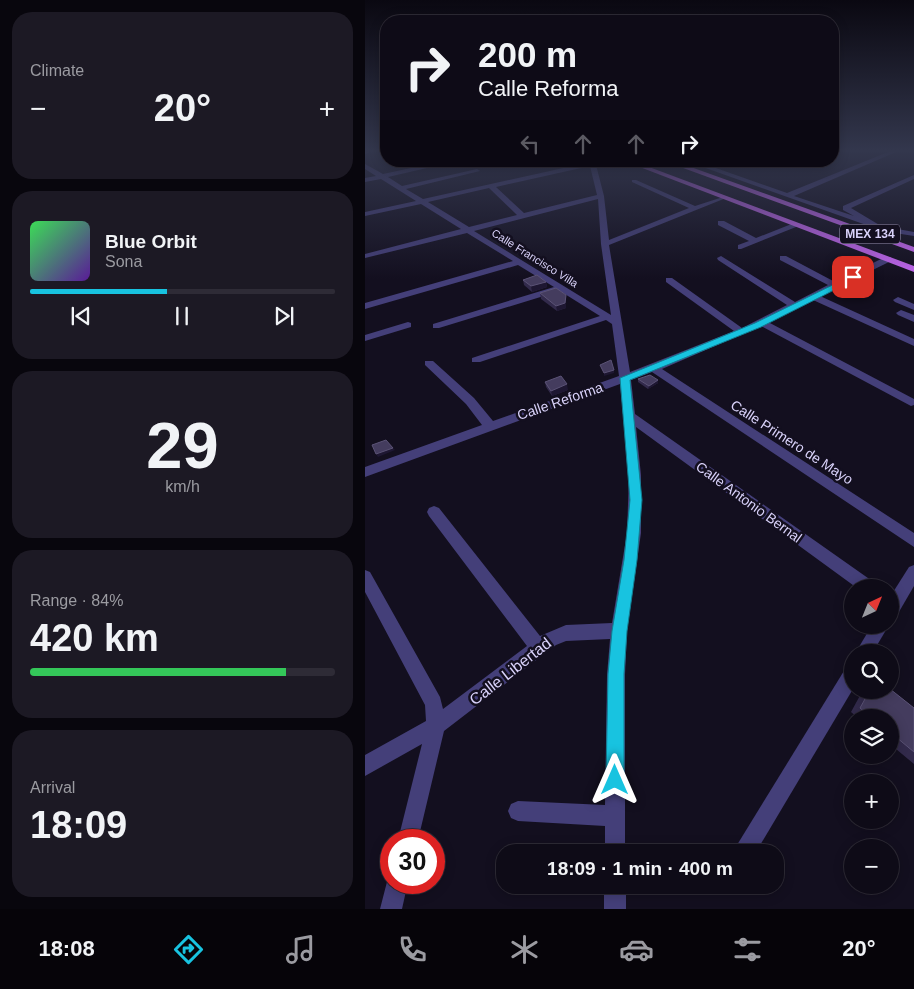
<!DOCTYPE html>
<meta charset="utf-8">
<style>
:root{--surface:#0e0b17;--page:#1c1924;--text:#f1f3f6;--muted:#9b9ba1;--line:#2e2b36;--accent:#18c3e0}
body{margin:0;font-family:Helvetica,sans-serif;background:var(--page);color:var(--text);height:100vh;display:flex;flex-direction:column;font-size:19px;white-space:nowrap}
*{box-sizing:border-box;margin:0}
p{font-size:16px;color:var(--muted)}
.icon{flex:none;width:28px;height:28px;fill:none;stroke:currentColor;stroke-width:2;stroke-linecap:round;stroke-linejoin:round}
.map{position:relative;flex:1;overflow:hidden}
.drawer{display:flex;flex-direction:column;gap:12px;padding:12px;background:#08060d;width:365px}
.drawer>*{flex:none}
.guide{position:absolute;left:15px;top:15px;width:459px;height:152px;border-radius:20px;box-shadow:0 2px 12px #0003,0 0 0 1px var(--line);background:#0e0b17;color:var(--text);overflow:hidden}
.needle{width:32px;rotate:43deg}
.controls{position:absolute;left:479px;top:579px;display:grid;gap:10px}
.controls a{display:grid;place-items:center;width:55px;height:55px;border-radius:50%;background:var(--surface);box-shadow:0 2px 12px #0003,0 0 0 1px var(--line);font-size:25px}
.speed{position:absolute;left:15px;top:829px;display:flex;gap:10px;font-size:25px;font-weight:700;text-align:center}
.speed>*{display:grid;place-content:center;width:65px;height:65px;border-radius:50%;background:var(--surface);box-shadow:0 2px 12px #0003,0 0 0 1px var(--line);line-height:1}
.speed .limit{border:8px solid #d22;background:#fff;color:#111}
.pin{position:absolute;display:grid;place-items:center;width:42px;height:42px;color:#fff;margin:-21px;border-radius:10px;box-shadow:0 2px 8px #0006}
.me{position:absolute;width:55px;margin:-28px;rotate:0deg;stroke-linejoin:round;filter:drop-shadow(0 0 4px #0008)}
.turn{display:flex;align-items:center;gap:18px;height:105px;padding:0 15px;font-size:22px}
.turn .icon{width:65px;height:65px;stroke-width:2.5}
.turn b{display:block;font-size:35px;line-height:42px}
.lanes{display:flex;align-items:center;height:48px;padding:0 15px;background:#0003;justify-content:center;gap:25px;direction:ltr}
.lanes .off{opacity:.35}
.big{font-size:38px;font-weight:800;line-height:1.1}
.drawer .widget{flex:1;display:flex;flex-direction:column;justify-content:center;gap:8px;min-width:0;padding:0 18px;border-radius:20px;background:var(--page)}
.drawer .dial{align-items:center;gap:0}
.dial b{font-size:65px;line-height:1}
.song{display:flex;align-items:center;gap:15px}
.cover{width:60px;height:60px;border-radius:8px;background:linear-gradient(135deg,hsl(130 70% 55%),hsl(270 70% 35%))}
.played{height:5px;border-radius:2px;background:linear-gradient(90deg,var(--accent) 45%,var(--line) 45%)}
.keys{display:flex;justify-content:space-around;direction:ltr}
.heat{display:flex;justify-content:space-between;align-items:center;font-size:28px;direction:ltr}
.charge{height:8px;border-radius:4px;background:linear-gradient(90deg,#34c759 84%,var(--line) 0)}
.trip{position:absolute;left:131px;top:844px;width:288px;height:50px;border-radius:20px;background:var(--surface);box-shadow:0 2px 12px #0003,0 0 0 1px var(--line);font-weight:800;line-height:50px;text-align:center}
.tab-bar{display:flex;height:80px;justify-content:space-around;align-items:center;background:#060409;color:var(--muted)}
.tab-bar .icon{width:35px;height:35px}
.tab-bar .active{color:var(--accent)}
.tab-bar b{font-size:22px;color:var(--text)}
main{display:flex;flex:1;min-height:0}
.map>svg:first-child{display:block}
</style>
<main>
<section class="drawer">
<div class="widget"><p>Climate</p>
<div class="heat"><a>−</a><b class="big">20°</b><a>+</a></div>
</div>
<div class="widget">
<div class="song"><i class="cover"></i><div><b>Blue Orbit</b><p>Sona</p></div></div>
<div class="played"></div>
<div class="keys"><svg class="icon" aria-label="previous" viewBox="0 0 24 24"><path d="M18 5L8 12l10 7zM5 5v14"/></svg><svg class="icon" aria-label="pause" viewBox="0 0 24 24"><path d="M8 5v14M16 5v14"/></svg><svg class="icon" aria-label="next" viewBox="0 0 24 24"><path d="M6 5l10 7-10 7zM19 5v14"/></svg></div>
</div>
<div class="widget dial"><b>29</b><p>km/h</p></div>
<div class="widget"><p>Range · 84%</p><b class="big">420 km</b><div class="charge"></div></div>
<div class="widget"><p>Arrival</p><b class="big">18:09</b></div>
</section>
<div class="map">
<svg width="549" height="909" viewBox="0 0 549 909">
<rect width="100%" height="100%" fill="#130f1f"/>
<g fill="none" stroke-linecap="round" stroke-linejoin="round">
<g fill="#443f79" fill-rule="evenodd">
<path d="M0,152H6L0,154Z"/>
<path d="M523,152H531L429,196L489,216L478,210V206L549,175V179L486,208L516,226L549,232V236L504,229V226L321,161H331L422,193Z"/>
<path d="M79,161H92L23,177L37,186L112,169L115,171L41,189L58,199L230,161L239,196L244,240L324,208L267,182V180H271L330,206L361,196V198L244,245L265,372L369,331L301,282V278H307L377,328L422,305L353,260L352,258L356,256L430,302L463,285L415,260V256H421L470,282L520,257H526V261L455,296L549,339V346L448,300L403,322L549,399V405L546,406L396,326L297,369L549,533V547L287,372L266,380L270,414L510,583L512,588H492L271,427L276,475V533L262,631L260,675V852H240V826L153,821L146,818L143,811L146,804L153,801L240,805L242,675L245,639L201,641L191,645L79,731L53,840H33L57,744L0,776V755L61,721L60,705L0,592V570L5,572L75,697L78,709L162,646L64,516L62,512L64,508L69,506L74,508L175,636L201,625L247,623L262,533L264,475L255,384L0,477V467L117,425L101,404L60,365V361H68L109,398L128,421L254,376L247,324L241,320L115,362H107V358L235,316L195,291L74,328H68V324L189,287L153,265L0,309V303L148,261L102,233L0,258V254L96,229L56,204L0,216V212L51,201L16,179L0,182V178L11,176L0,169V164L18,174ZM225,166L232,195L159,213L131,187ZM124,188L152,215L104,227L63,202ZM233,199L236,244L246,315L109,231Z"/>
<path d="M353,221H359L391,238L429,223L436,225L376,249H373V245L384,241L353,225Z"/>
<path d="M533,297L549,304V310L530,302L528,300Z"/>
<path d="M536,310L549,315V322L533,315L531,313Z"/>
<path d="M43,322L46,323V327L0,341V335Z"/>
<path d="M549,565V586L531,617L525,619V597L544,567Z"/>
<path d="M507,625H524L508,652H491Z"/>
<path d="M488,664V689L391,852H369L372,845L482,666Z"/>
<path d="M24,874H26V882H43L37,909H15Z"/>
<rect x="239" y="885" width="22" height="24"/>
</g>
<g fill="#c165ee" fill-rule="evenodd">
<path d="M259,161H268L549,266V272Z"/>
<path d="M299,161H309L549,247V252Z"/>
</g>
</g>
<g fill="#322a4b">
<path d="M158,280L181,282L182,287L167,292L159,285Z"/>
<path d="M175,293L201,295V308L192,311L176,299Z"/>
<path d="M273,379L293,380V383L283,389L273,382Z"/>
<path d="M180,382L203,390L187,396L181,387Z"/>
<path d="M498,690H525L549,708V764L525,744V718H493L486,712Z"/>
</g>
<g fill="#1e1732">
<path d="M181,282L182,287L167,292L166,286Z"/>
<path d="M201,295V308L192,311L191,306Z"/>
<path d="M249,370V373L239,376V373Z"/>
<path d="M293,380V383L283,389L284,386Z"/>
<path d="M202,384L203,390L187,396L186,391Z"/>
<path d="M28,448L30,450L13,457L11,454Z"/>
</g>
<g fill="#443c5e" stroke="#5b5376">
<path d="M172,275L181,282L166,286L158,280Z"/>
<path d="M191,288L201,295L200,303L191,306L175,293Z"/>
<path d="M246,360L249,370L239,373L235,365Z"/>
<path d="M285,375L293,380L284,386L273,379Z"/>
<path d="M196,376L202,384L186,391L180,382Z"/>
<path d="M21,440L28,448L11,454L7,445Z"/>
<path d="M525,689L549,708V752L525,732V718H507L495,708L505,690H525Z"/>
</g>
<linearGradient id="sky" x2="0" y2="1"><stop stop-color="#0a0811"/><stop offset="0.54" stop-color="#33374d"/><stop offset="1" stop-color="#33374d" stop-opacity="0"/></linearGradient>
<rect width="549" height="279" fill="url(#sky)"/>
<path fill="#18c3e0" stroke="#107f92" d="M488,275L492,277L491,279L396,327L265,380L277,500L272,560L262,631L259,674V780L256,786L250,788L244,786L241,780L243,674L247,631L259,560L265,500L255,378L390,323Z"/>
<g text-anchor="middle" stroke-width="5" stroke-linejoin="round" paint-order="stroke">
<g font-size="11" fill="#d9d2fa" stroke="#130f1f">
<text transform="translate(170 258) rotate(32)" y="4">Calle Francisco Villa</text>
</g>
<rect fill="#130f1f" stroke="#9e98b8" stroke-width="1" x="475" y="224.5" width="60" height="19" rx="4"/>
<g font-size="12" font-weight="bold" fill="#d9d2fa">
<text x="505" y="238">MEX 134</text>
</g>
<g font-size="14" fill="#d9d2fa" stroke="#130f1f">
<text transform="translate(195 401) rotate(-19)" y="5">Calle Reforma</text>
<text transform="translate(427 442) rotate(33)" y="5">Calle Primero de Mayo</text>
<text transform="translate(384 502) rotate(36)" y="5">Calle Antonio Bernal</text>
</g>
<g font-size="16" fill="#d9d2fa" stroke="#130f1f">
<text transform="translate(145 671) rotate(-38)" y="6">Calle Libertad</text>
</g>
</g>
</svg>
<div class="controls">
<a><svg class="needle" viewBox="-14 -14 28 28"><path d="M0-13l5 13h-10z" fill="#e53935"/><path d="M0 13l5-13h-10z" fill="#9b9ba1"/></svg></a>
<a><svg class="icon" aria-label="search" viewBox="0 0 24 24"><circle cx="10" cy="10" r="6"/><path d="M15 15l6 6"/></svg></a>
<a><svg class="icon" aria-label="layers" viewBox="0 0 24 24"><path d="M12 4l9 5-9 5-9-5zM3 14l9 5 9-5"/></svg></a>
<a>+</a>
<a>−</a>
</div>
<div class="speed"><div class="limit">30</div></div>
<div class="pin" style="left:488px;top:277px;background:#d93025"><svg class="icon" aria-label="arrive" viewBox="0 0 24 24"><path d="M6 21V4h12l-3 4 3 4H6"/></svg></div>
<svg class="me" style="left:250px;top:780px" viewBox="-20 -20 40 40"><path d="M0-17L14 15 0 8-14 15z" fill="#18c3e0" stroke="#fff" stroke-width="4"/></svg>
<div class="trip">18:09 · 1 min · 400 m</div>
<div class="guide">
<div class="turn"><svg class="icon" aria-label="right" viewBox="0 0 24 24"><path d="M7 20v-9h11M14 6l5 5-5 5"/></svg><div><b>200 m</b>Calle Reforma</div></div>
<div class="lanes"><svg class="icon off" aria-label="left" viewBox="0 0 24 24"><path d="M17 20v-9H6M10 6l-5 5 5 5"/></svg><svg class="icon off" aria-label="ahead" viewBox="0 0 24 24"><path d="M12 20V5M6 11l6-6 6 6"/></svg><svg class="icon off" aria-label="ahead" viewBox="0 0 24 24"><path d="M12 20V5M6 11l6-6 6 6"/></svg><svg class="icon" aria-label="right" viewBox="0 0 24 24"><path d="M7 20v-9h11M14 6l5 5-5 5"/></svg></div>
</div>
</div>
</main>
<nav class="tab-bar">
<b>18:08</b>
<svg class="icon active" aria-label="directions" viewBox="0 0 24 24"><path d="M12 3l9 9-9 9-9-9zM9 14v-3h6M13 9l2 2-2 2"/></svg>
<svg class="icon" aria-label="music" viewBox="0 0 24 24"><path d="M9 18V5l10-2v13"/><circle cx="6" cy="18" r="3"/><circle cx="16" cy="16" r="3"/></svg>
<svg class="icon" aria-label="phone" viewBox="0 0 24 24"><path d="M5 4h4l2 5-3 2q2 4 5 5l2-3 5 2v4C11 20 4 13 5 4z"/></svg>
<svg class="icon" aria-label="climate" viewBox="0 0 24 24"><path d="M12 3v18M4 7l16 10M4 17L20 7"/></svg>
<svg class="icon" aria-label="car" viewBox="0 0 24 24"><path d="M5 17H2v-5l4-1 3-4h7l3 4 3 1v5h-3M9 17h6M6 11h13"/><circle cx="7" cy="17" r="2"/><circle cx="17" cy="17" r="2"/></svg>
<svg class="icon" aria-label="filters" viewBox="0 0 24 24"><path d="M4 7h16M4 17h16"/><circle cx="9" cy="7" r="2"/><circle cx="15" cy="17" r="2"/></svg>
<b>20°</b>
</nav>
